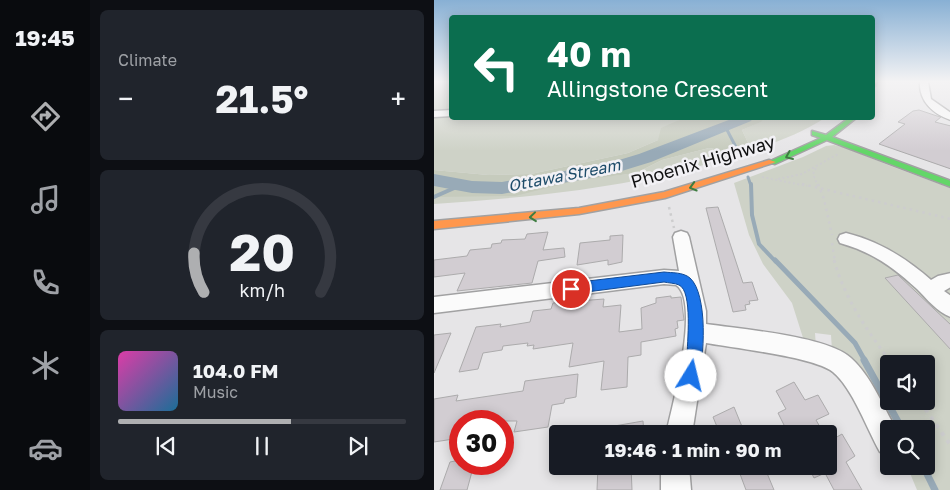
<!DOCTYPE html>
<meta charset="utf-8">
<style>
:root{--surface:#171b24;--page:#20242c;--text:#f1f3f6;--muted:#9ea1a6;--line:#363941;--accent:#aeafb1}
body{margin:0;font-family:"Golos Text",sans-serif;background:var(--page);color:var(--text);height:100vh;display:flex;flex-direction:column;font-size:19px;white-space:nowrap}
*{box-sizing:border-box;margin:0}
p{font-size:16px;color:var(--muted)}
.icon{flex:none;width:28px;height:28px;fill:none;stroke:currentColor;stroke-width:2;stroke-linecap:round;stroke-linejoin:round}
.map{position:relative;flex:1;overflow:hidden}
.sheet{display:flex;flex-direction:column;gap:10px;padding:10px;background:#0d0f14;width:344px}
.sheet>*{flex:none}
.guide{position:absolute;left:15px;top:15px;width:426px;height:105px;border-radius:5px;box-shadow:0 2px 12px #0003;background:#0b6e4f;color:#fff;overflow:hidden}
.buttons{position:absolute;left:446px;top:355px;display:grid;gap:10px}
.buttons a{display:grid;place-items:center;width:55px;height:55px;border-radius:5px;background:var(--surface);box-shadow:0 2px 12px #0003;font-size:25px}
.speed{position:absolute;left:15px;top:410px;display:flex;gap:10px;font-size:25px;font-weight:700;text-align:center}
.speed>*{display:grid;place-content:center;width:65px;height:65px;border-radius:50%;background:var(--surface);box-shadow:0 2px 12px #0003;line-height:1}
.speed .limit{border:8px solid #d22;background:#fff;color:#111}
.pin{position:absolute;display:grid;place-items:center;width:42px;height:42px;color:#fff;margin:-21px;border:2px solid #fff;border-radius:50%;box-shadow:0 1px 5px #0007}
.me{position:absolute;width:55px;margin:-28px;rotate:9deg;stroke-linejoin:round;filter:drop-shadow(0 0 4px #0008)}
.turn{display:flex;align-items:center;gap:18px;height:105px;padding:0 15px;font-size:22px}
.turn .icon{width:65px;height:65px;stroke-width:2.5}
.turn b{display:block;font-size:35px;line-height:42px}
.big{font-size:38px;font-weight:700;line-height:1.1}
.sheet .tile{flex:1;display:flex;flex-direction:column;justify-content:center;gap:8px;min-width:0;padding:0 18px;border-radius:8px;background:var(--page)}
.sheet .dial{align-items:center;gap:0}
.dial svg{height:130px;overflow:visible;fill:none;stroke:var(--line);stroke-width:7;stroke-linecap:round;text-anchor:middle}
.dial text{fill:var(--text);stroke:none}
.song{display:flex;align-items:center;gap:15px}
.cover{width:60px;height:60px;border-radius:8px;background:linear-gradient(135deg,hsl(320 70% 55%),hsl(200 70% 35%))}
.played{height:5px;border-radius:2px;background:linear-gradient(90deg,var(--accent) 60%,var(--line) 60%)}
.keys{display:flex;justify-content:space-around;direction:ltr}
.heat{display:flex;justify-content:space-between;align-items:center;font-size:28px;direction:ltr}
.trip{position:absolute;left:115px;top:425px;width:288px;height:50px;border-radius:5px;background:var(--surface);box-shadow:0 2px 12px #0003;font-weight:700;line-height:50px;text-align:center}
main{display:flex;flex:1;min-height:0}
.tabs{display:flex;flex-direction:column;width:90px;justify-content:space-around;align-items:center;background:#090b0e;color:var(--muted)}
.tabs .icon{width:35px;height:35px}
.tabs .selected{color:var(--accent)}
.tabs b{font-size:22px;color:var(--text)}
.map>svg:first-child{display:block}
</style>
<main>
<nav class="tabs">
<b>19:45</b>
<svg class="icon selected" aria-label="directions" viewBox="0 0 24 24"><path d="M12 3l9 9-9 9-9-9zM9 14v-3h6M13 9l2 2-2 2"/></svg>
<svg class="icon" aria-label="music" viewBox="0 0 24 24"><path d="M9 18V5l10-2v13"/><circle cx="6" cy="18" r="3"/><circle cx="16" cy="16" r="3"/></svg>
<svg class="icon" aria-label="phone" viewBox="0 0 24 24"><path d="M5 4h4l2 5-3 2q2 4 5 5l2-3 5 2v4C11 20 4 13 5 4z"/></svg>
<svg class="icon" aria-label="climate" viewBox="0 0 24 24"><path d="M12 3v18M4 7l16 10M4 17L20 7"/></svg>
<svg class="icon" aria-label="car" viewBox="0 0 24 24"><path d="M5 17H2v-5l4-1 3-4h7l3 4 3 1v5h-3M9 17h6M6 11h13"/><circle cx="7" cy="17" r="2"/><circle cx="17" cy="17" r="2"/></svg>
</nav>
<section class="sheet">
<div class="tile"><p>Climate</p>
<div class="heat"><a>−</a><b class="big">21.5°</b><a>+</a></div>
</div>
<div class="tile dial"><svg viewBox="0 0 100 80">
<path d="M14 69A42 42 0 1 1 86 69"/>
<path d="M14 69A42 42 0 0 1 8 45" stroke="#aeafb1"/>
<text x="50" y="56" font-size="32" font-weight="700">20</text>
<text x="50" y="72" font-size="11">km/h</text>
</svg></div>
<div class="tile">
<div class="song"><i class="cover"></i><div><b>104.0 FM</b><p>Music</p></div></div>
<div class="played"></div>
<div class="keys"><svg class="icon" aria-label="previous" viewBox="0 0 24 24"><path d="M18 5L8 12l10 7zM5 5v14"/></svg><svg class="icon" aria-label="pause" viewBox="0 0 24 24"><path d="M8 5v14M16 5v14"/></svg><svg class="icon" aria-label="next" viewBox="0 0 24 24"><path d="M6 5l10 7-10 7zM19 5v14"/></svg></div>
</div>
</section>
<div class="map">
<svg width="517" height="490" viewBox="0 0 517 490">
<rect width="100%" height="100%" fill="#e6e5e7"/>
<g fill="#ced2c7" fill-rule="evenodd">
<path d="M0,82H17V98L14,99H17L18,118H288L270,120H245L224,140L194,153L97,174L54,175L0,170Z"/>
<path d="M329,118H391C363,136 332,146 300,156C203,187 102,197 0,204V197L202,173L228,160L275,148L297,152L316,147L308,130L326,122Z"/>
<path d="M400,145L412,148L454,165L516,188V490H483L473,466H492V429H455L398,350L397,335L381,333L382,347L370,341L358,303L329,264L315,235L300,183L369,157L392,146ZM455,364H492V401H455Z"/>
</g>
<path fill="#c6cbbd" d="M288,118L292,120L294,118H330L327,122L308,130L316,147L297,152L275,148L228,160L202,173L141,181L81,196L0,197V170L54,175L97,174L194,153L224,140L227,128L245,120H270Z"/>
<g fill="none" stroke-linecap="round" stroke-linejoin="round">
<g stroke="#98aab7" stroke-width="3">
<path d="M291,126L306,155"/>
<path d="M314,177L317,186"/>
</g>
<g stroke="#98aab7" stroke-width="4">
<path d="M317,184L318,215L325,244L342,262"/>
<path d="M0,197L27,185"/>
</g>
<path stroke="#98aab7" stroke-width="5" d="M341,260L421,343L431,361"/>
<g stroke="#98aab7" stroke-width="7">
<path d="M430,360L468,429"/>
<path d="M489,466L501,490"/>
</g>
<path fill="#98aab7" fill-rule="evenodd" d="M300,118H319L317,121L217,162L178,174L68,194L38,193L0,186V174L38,181L68,182L175,163L205,154Z"/>
</g>
<g fill="#d2cdd2" stroke="#acabac">
<path d="M485,110L503,116L507,117L501,122L517,126V169L445,144L471,124L464,122L479,111Z"/>
<path d="M284,207L308,280L309,283L318,282L324,300L315,301L316,304L311,305L312,310L299,312L272,208Z"/>
<path d="M114,232L109,250L130,248L131,257L104,261L98,283L23,291L31,273L0,277V260L33,256L36,250L57,248L58,244L67,243L68,240L91,239L93,234Z"/>
<path d="M189,235L188,262L174,265V260L143,265L146,243L176,240V236Z"/>
<path d="M464,275L517,325V350L451,278Z"/>
<path d="M237,296V298L247,297L250,320L243,321L244,328L241,329L242,336L207,342V355L194,357L193,387L167,390L170,361L135,367L139,343L99,349L100,345L93,346L94,343L69,346L68,350L49,353L44,369L25,372L42,327L67,324L66,327L96,322L99,311L117,309L119,303L170,299L169,307L187,305L185,332L208,329L207,308L222,303V298Z"/>
<path d="M17,333L0,373V335Z"/>
<path d="M144,374L142,397L131,399L130,403L118,405L114,427L80,432L83,421H26V438L0,442V399L24,395L22,401L89,391L91,381Z"/>
<path d="M360,382L371,400L384,395L395,414L382,420L390,434H364L361,429L354,433L344,413L352,409L342,391Z"/>
<path d="M300,407L311,434H286L279,417Z"/>
<path d="M209,421L210,434H169V428Z"/>
<path d="M408,434L421,456L412,462L428,490H400L391,473L380,478L374,466H394V442Z"/>
<path d="M26,460V464H40L33,490H6L16,462Z"/>
<path d="M164,466H197L198,490H163Z"/>
<path d="M303,466H330L340,490H312Z"/>
</g>
<g fill="none" stroke-linecap="round" stroke-linejoin="round">
<g stroke="#a1a1a2" stroke-width="3">
<g id="street">
<path d="M486,82H494L497,99L517,113V120C499,114 485,101 486,82Z"/>
<path d="M18,110V116L0,117V111Z"/>
<path d="M247,231L253,233L255,237L272,311V324C306,329 393,336 417,358C437,376 449,406 462,429H455V456L446,452C434,431 418,387 399,372C380,357 300,348 272,343L258,434H232C238,407 267,301 242,285L230,284L0,313V297L230,270L245,271L239,237L241,233Z"/>
<path d="M412,233C445,241 472,258 497,280L504,276L517,273V287L510,291L517,296V317C504,313 493,299 483,289C459,267 438,252 406,243L404,239L406,235Z"/>
<path d="M227,466H255L257,490H227Z"/>
</g>
</g>
<g stroke="#a1a1a2" stroke-width="3">
<path id="fast" d="M415,118H422L398,137L517,181V187L393,140L341,164L334,162L387,138L378,135V131L392,135Z"/>
</g>
<g stroke="#a1a1a2" stroke-width="3">
<path id="slow" d="M335,160L342,162L231,198L145,214L0,229V221L145,208L230,192Z"/>
</g>
<g stroke="#a1a1a2" stroke-width="3">
<path id="jam" d="M439,82H443L441,86L439,87Z"/>
</g>
<g stroke="#cdcdce" stroke-width="2" stroke-dasharray="2 2.5" stroke-linecap="butt">
<path d="M382,168L379,174L384,186"/>
<path d="M328,177L373,186"/>
<path d="M344,179L368,174L404,154"/>
</g>
<g stroke="#cdcdce" stroke-width="2.5" stroke-dasharray="2.5 4" stroke-linecap="butt">
<path d="M368,184L517,219"/>
<path d="M384,184L390,199L398,235"/>
<path d="M235,207L240,228"/>
<path d="M398,243L401,262"/>
</g>
<path stroke="#cdcdce" stroke-width="3" stroke-dasharray="3 4.5" stroke-linecap="butt" d="M400,260C411,299 432,329 456,361"/>
<g stroke="#cdcdce" stroke-width="4" stroke-dasharray="4 5.5" stroke-linecap="butt">
<path d="M455,360L458,364"/>
<path d="M486,401L517,446"/>
</g>
<use href="#street" fill="#fbfbfb" fill-rule="evenodd"/>
<use href="#fast" fill="#63d668" fill-rule="evenodd"/>
<use href="#slow" fill="#ff974d" fill-rule="evenodd"/>
<use href="#jam" fill="#b3261e" fill-rule="evenodd"/>
</g>
<defs><path id="oneway-chevron" d="M-2-3.5L2.5 0L-2 3.5" fill="none" stroke-width="1.6" stroke-linecap="round" stroke-linejoin="round" transform="scale(1.25)"/></defs>
<g stroke="#3e7d41">
<use href="#oneway-chevron" transform="translate(355 156) rotate(157)"/>
<use href="#oneway-chevron" transform="translate(259 187) rotate(164)"/>
<use href="#oneway-chevron" transform="translate(99 217) rotate(174)"/>
</g>
<linearGradient id="sky" x2="0" y2="1"><stop stop-color="#88b0d4"/><stop offset="0.54" stop-color="#f4f3f4"/><stop offset="1" stop-color="#f4f3f4" stop-opacity="0"/></linearGradient>
<rect width="517" height="151" fill="url(#sky)"/>
<path fill="#1a73e8" stroke="#114b97" d="M230,272C238,273 249,272 256,278C274,294 271,360 263,381L257,384L251,381C248,373 252,367 253,358C253,344 259,291 245,285C241,283 234,283 230,282L137,294L132,292L130,289L132,285L137,283Z"/>
<g text-anchor="middle" stroke-width="5" stroke-linejoin="round" paint-order="stroke">
<g font-size="16" font-style="italic" fill="#1e4c6a" stroke="#f2f1f5">
<text transform="translate(130 175) rotate(-11)" y="6">Ottawa Stream</text>
</g>
<g font-size="18" fill="#111112" stroke="#f2f1f5">
<text transform="translate(269 162) rotate(-16)" y="6">Phoenix Highway</text>
</g>
</g>
</svg>
<div class="buttons">
<a><svg class="icon" aria-label="sound" viewBox="0 0 24 24"><path d="M4 9h4l5-4v14l-5-4H4zM17 9q2 3 0 6"/></svg></a>
<a><svg class="icon" aria-label="search" viewBox="0 0 24 24"><circle cx="10" cy="10" r="6"/><path d="M15 15l6 6"/></svg></a>
</div>
<div class="speed"><div class="limit">30</div></div>
<div class="pin" style="left:137px;top:289px;background:#d93025"><svg class="icon" aria-label="arrive" viewBox="0 0 24 24"><path d="M6 21V4h12l-3 4 3 4H6"/></svg></div>
<svg class="me" style="left:257px;top:376px" viewBox="-20 -20 40 40"><circle r="19" fill="#fff"/><path d="M0-13L10 11 0 6-10 11z" fill="#1a73e8"/></svg>
<div class="trip">19:46 · 1 min · 90 m</div>
<div class="guide">
<div class="turn"><svg class="icon" aria-label="left" viewBox="0 0 24 24"><path d="M17 20v-9H6M10 6l-5 5 5 5"/></svg><div><b>40 m</b>Allingstone Crescent</div></div>
</div>
</div>
</main>
